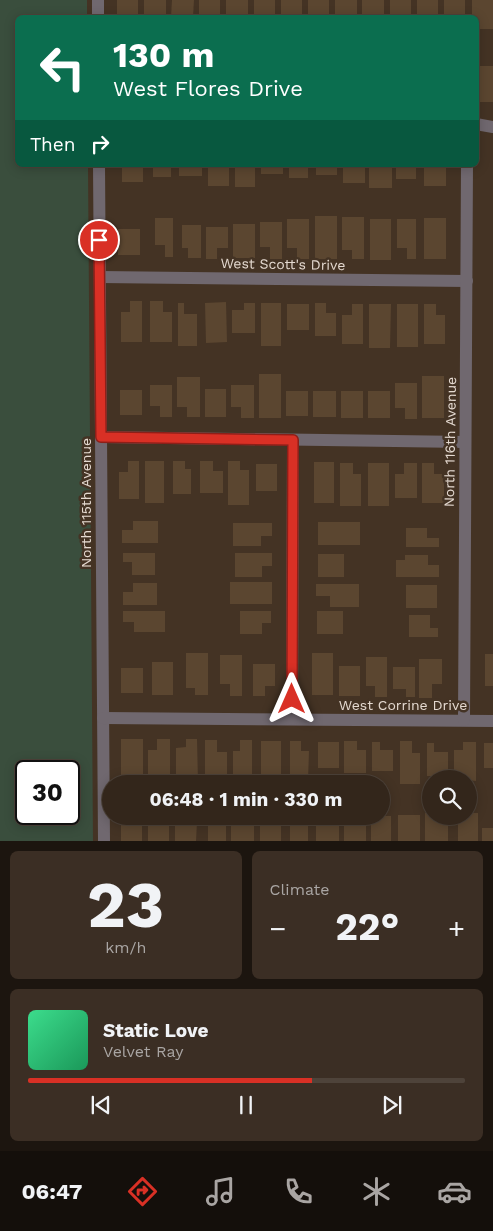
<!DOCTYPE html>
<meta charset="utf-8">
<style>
:root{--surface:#33261b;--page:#3b2e24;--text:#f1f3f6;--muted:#a9a5a3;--line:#4e433a;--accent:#d93025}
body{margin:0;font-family:"Work Sans",sans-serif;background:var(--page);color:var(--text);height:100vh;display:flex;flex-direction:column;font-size:19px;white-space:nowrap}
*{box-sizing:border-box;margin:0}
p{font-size:16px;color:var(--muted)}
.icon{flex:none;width:28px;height:28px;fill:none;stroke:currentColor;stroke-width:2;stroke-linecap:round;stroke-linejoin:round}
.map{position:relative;height:841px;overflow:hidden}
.details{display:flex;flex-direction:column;gap:10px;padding:10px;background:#1c150f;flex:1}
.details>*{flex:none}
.guide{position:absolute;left:15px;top:15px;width:464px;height:152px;border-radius:8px;box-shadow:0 2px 12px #0003,0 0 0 1px var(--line);background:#0b6e4f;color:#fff;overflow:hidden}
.tools{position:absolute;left:422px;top:770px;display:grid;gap:10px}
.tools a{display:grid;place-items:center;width:55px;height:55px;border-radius:50%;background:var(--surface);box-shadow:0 2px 12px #0003,0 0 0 1px var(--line);font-size:25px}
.speed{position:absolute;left:15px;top:760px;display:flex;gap:10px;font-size:25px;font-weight:700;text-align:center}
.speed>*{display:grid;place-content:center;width:65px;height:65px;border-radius:50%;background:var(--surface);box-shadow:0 2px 12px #0003,0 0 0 1px var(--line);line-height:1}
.speed .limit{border:2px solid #111;border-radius:8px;background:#fff;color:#111}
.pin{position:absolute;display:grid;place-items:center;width:42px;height:42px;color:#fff;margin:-21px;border:2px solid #fff;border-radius:50%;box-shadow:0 1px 5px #0007}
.me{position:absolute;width:55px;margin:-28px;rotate:0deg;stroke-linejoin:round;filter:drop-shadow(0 0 4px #0008)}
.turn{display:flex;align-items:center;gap:18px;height:105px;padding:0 15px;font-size:22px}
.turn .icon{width:65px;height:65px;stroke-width:2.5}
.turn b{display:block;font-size:35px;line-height:42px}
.then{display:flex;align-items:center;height:48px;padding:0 15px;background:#0003;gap:10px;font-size:19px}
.big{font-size:38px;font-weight:700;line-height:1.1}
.details .card{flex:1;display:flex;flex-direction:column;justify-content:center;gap:8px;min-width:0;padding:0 18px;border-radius:8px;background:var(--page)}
.details .dial{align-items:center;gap:0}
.dial b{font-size:65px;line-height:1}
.song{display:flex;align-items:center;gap:15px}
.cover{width:60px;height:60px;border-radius:8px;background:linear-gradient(135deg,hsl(150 70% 55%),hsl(150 70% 35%))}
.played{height:5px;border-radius:2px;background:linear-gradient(90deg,var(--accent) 65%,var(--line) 65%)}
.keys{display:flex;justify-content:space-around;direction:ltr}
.heat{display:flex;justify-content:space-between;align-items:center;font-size:28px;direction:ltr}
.details .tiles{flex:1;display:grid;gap:10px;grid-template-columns:1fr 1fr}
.card:last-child{grid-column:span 2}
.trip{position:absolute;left:102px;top:775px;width:288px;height:50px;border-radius:25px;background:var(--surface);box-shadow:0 2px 12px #0003,0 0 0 1px var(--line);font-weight:700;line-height:50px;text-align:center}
.dock{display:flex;height:80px;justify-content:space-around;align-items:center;background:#140f0b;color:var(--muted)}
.dock .icon{width:35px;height:35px}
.dock .current{color:var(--accent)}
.dock b{font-size:22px;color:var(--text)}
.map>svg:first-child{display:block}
</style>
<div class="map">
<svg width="493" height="841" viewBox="0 0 493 841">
<rect width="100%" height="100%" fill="#443324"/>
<path fill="#3a4e3d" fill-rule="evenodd" d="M0,0H87V17L18,18V165H88L93,841H0ZM26,771H69V814H26Z"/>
<g fill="#5b4630">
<rect x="117" y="0" width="21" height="18"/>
<rect x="144" y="0" width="22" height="18"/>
<path d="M172,0H194L193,17H171Z"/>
<rect x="199" y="0" width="21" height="18"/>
<rect x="226" y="0" width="22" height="18"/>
<rect x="254" y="0" width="21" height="18"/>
<rect x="281" y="0" width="21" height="18"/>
<rect x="308" y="0" width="21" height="18"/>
<rect x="335" y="0" width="22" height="18"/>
<rect x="362" y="0" width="22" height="18"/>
<rect x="390" y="0" width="21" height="18"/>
<rect x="417" y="0" width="21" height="18"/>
<rect x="444" y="0" width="21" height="18"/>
<path d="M472,0H493V29H476V18H472Z"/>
<path d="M476,66H493V102H480V90H476Z"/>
<rect x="122" y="165" width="21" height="17"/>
<rect x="153" y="165" width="18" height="12"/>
<rect x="179" y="165" width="23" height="11"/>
<rect x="208" y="165" width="21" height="21"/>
<rect x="235" y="165" width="20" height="22"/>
<rect x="261" y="165" width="22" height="9"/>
<rect x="289" y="165" width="19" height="13"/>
<rect x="316" y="165" width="21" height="10"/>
<rect x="343" y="165" width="22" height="18"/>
<rect x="369" y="165" width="23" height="23"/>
<rect x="396" y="165" width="20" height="14"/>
<rect x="424" y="165" width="22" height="21"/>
<rect x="315" y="216" width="22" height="43"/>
<path d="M342,217H364V259H352V250H342Z"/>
<path d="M155,218H173V257H165V245H155Z"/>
<rect x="424" y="218" width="22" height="41"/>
<path d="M287,219H309V259H297V248H287Z"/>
<rect x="370" y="219" width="21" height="41"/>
<path d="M397,219H416V259H407V248H397Z"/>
<path d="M260,222H282V259H270V247H260Z"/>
<rect x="233" y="224" width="22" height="34"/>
<path d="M182,225H201V258H188V248H182Z"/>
<path d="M206,227H228V248H217V259H206Z"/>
<rect x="118" y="229" width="22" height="26"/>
<path d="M130,301H142V342H121V312H130Z"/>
<path d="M150,301H163V312H172V342H150Z"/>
<path d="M226,302L227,342L206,343L205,303Z"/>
<path d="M178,303H184V314H197V346H178Z"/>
<path d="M244,303H255V333H232V310H244Z"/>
<rect x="261" y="303" width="20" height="43"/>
<path d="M315,303H326V313H336V336H315Z"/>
<rect x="287" y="304" width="22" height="26"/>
<path d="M352,304H363V344H342V315H352Z"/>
<path d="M369,304H391L390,348H369Z"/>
<rect x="397" y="304" width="21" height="43"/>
<path d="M424,304H436V315H445V344H424Z"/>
<rect x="259" y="374" width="22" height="44"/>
<rect x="422" y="376" width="22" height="42"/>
<path d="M177,377H200V417H187V407H177Z"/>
<path d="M395,383H417V419H405V408H395Z"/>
<path d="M150,385H172V417H160V406H150Z"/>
<path d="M231,385H254V418H241V407H231Z"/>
<rect x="205" y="389" width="21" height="28"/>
<rect x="120" y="390" width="22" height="25"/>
<rect x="286" y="391" width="22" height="25"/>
<rect x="313" y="391" width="23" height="26"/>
<rect x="341" y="391" width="22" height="27"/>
<rect x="368" y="391" width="22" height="27"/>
<path d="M128,461H139V499H119V472H128Z"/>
<rect x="145" y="461" width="19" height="42"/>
<path d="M173,461H185V469H191V494H173Z"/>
<path d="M200,461H213V471H223V493H200Z"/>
<path d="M228,461H240V470H249V505H228Z"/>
<rect x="314" y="462" width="20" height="41"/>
<path d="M340,463H353V474H361V506H340Z"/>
<rect x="368" y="463" width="21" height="43"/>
<path d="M404,463H417V498H395V474H404Z"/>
<path d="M422,463H434V474H444V503H422Z"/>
<rect x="256" y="464" width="21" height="27"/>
<path d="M133,521H158V543H122V530H133Z"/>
<rect x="318" y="522" width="42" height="23"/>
<path d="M233,523H272V536H261V546H233Z"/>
<path d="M406,528H427V538H439V547H406Z"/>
<path d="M123,553H155V575H132V562H123Z"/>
<path d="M235,553H272V566H262V577H235Z"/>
<rect x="318" y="554" width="26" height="23"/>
<path d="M405,555H428V565H439V577H396V560H405Z"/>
<rect x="230" y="582" width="42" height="22"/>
<path d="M133,583H157V605H123V592H133Z"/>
<path d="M316,584H359V607H330V596H316Z"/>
<rect x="406" y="585" width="31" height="23"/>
<path d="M123,611H165V632H134V622H123Z"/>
<path d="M240,611H271V623H262V634H240Z"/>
<rect x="317" y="611" width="26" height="23"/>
<path d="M409,615H430V628H438V637H409Z"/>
<path d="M186,653H208V695H195V688H186Z"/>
<rect x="312" y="653" width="21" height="42"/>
<rect x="485" y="654" width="8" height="32"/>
<path d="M220,655H242V696H230V684H220Z"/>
<path d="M366,657H387V697H375V686H366Z"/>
<path d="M419,659H442V684H432V698H419Z"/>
<rect x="152" y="662" width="21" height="33"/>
<path d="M253,664H275V686H265V696H253Z"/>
<rect x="339" y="666" width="21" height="30"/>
<path d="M393,667H415V697H406V689H393Z"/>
<rect x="121" y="668" width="22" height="25"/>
<rect x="121" y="739" width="22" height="40"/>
<path d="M157,739H170V776H148V750H157Z"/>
<path d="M186,739H197L198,782L176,783V748L186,747Z"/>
<path d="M205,740H217V752H227V781H205Z"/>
<path d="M240,740H252V774H233V751H240Z"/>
<rect x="261" y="741" width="20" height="43"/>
<path d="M290,741H301V751H309L308,781H290Z"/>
<path d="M344,741H357V750H366V773H344Z"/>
<path d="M400,741H412V753H420V784H400Z"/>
<rect x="318" y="742" width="21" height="26"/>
<path d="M372,742H380V750H393V771H372Z"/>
<path d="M463,742H476V781L454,779V750H463Z"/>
<path d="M427,743H434V752H448V776H427Z"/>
<rect x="484" y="743" width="9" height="25"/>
<path d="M425,813H431V816H448V841H425Z"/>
<path d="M469,813H478V841H458V816H469Z"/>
<rect x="398" y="815" width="22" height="26"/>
<rect x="121" y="816" width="21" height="25"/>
<rect x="148" y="816" width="21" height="25"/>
<path d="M175,816H186V822H197L196,841H175Z"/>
<rect x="316" y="816" width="23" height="25"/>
<rect x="344" y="816" width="22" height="25"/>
<rect x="371" y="816" width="20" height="25"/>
<rect x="208" y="821" width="18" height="20"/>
<rect x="290" y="821" width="18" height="20"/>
<rect x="231" y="823" width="23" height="18"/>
<rect x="260" y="823" width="21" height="18"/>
<rect x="482" y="828" width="11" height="13"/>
</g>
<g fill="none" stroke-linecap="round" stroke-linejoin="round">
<g stroke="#70686f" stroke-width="12">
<path d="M98,0V18"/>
<path d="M476,124L493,127"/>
<path d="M99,165L104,841"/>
<path d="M100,277L467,281"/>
<path d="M101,437L465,442"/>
<path d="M103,718L493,721"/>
<path d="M292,719L293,440"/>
<path d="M464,720L467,165"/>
</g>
</g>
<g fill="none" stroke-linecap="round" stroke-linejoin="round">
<g stroke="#8d1f18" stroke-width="12">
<path id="route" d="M99,240L101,437L293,440L292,699"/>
</g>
<use href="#route" stroke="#d93025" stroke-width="9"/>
</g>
<g text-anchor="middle" stroke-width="5" stroke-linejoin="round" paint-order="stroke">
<g font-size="14" fill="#e5dad1" stroke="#443324">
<text transform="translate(283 264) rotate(1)" y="5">West Scott's Drive</text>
<text transform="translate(450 442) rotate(-89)" y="5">North 116th Avenue</text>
<text transform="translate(86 503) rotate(-90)" y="5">North 115th Avenue</text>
<text x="403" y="710">West Corrine Drive</text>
</g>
</g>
</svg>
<div class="tools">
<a><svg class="icon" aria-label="search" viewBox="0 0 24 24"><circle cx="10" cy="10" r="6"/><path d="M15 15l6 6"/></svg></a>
</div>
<div class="speed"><div class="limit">30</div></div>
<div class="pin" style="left:99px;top:240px;background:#d93025"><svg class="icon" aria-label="arrive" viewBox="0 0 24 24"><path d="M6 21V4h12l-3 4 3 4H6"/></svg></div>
<svg class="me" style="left:292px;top:699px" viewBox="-20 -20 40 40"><path d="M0-17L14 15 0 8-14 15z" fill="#d93025" stroke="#fff" stroke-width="4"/></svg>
<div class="trip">06:48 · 1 min · 330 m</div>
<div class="guide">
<div class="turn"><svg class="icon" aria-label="left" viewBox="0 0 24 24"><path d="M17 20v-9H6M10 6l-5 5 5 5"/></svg><div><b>130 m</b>West Flores Drive</div></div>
<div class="then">Then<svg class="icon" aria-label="right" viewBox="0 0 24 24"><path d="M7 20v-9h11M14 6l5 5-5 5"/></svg></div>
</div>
</div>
<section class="details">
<div class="tiles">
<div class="card dial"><b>23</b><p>km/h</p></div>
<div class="card"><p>Climate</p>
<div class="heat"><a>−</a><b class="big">22°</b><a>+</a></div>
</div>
<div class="card">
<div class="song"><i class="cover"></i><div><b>Static Love</b><p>Velvet Ray</p></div></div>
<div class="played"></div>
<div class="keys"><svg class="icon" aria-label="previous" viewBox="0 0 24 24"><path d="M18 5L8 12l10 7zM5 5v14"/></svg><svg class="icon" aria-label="pause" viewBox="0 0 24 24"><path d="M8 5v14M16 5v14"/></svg><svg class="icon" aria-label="next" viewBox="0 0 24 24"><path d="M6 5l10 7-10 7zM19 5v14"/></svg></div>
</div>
</div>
</section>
<nav class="dock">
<b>06:47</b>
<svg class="icon current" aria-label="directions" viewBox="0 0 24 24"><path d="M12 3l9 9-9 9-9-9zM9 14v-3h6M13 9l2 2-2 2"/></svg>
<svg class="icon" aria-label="music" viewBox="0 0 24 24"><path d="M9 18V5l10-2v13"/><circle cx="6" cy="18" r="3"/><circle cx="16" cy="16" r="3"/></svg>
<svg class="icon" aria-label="phone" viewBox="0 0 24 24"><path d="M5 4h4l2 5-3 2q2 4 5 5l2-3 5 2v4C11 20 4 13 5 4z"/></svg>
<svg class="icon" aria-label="climate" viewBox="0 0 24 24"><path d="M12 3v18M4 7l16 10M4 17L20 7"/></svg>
<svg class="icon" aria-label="car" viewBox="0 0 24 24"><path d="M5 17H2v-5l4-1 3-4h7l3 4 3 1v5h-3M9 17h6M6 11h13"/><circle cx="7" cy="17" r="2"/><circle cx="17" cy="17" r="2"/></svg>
</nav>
